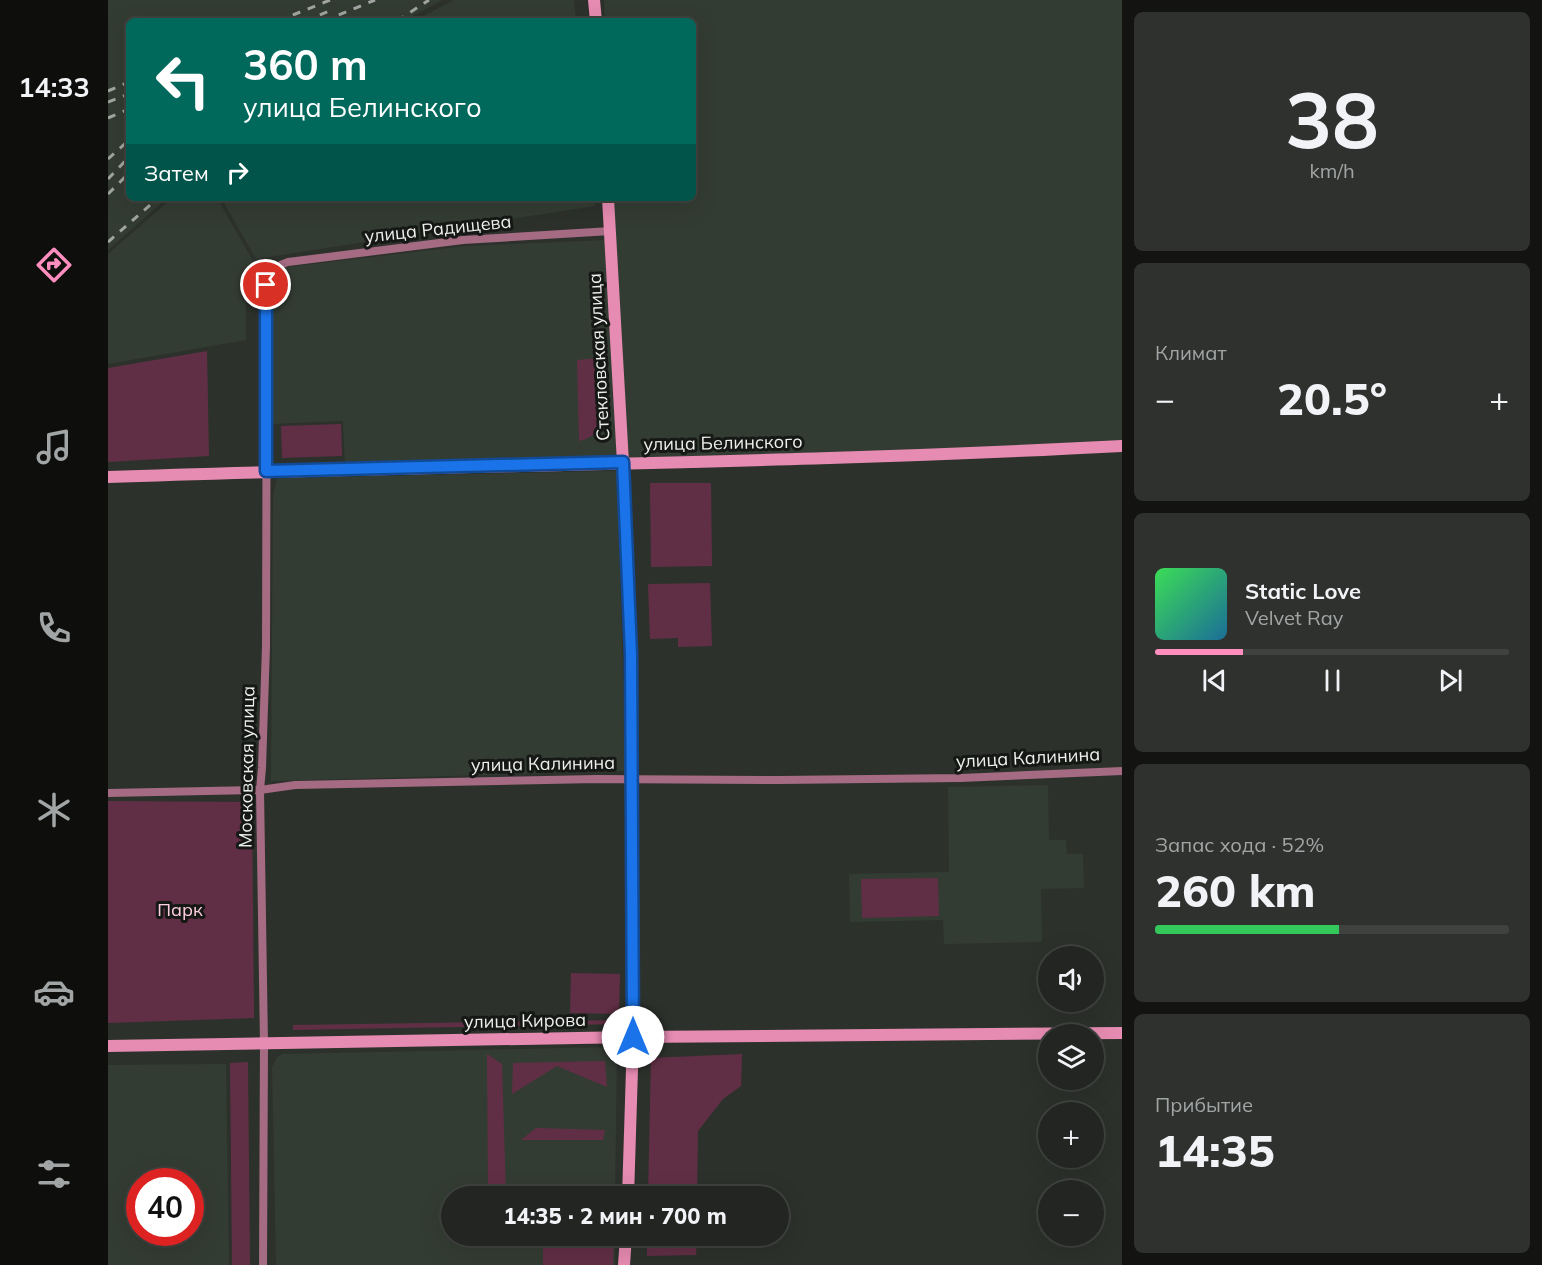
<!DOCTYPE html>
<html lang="ru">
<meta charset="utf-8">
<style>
:root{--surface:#222521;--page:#2e312e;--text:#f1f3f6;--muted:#a2a5a5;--line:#3f423f;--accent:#fe8ebe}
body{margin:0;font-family:Mulish,sans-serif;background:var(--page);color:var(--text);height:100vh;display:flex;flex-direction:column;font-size:22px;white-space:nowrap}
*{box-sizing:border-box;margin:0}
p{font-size:20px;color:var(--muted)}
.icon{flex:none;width:33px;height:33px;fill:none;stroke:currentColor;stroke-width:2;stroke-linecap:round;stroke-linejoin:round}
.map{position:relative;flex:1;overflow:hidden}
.side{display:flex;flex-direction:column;gap:12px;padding:12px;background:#131412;width:420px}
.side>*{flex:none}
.guide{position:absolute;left:18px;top:18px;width:570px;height:183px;border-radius:9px;box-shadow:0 6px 24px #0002,0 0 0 2px var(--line);background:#00695c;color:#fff;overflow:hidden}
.controls{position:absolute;left:930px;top:946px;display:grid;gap:12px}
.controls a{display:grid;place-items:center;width:66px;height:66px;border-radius:50%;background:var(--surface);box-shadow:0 6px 24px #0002,0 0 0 2px var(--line);font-size:30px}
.speed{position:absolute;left:18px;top:1168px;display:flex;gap:12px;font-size:30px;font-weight:700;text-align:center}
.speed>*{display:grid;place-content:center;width:78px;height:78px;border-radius:50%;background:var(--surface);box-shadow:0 6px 24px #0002,0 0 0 2px var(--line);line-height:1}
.speed .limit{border:9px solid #d22;background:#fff;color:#111}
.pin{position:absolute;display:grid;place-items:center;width:51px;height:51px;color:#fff;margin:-26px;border:3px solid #fff;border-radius:50%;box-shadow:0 2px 6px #0007}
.me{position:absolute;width:66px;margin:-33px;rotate:0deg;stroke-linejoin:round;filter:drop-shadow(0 0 4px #0008)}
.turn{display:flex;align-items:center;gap:21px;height:126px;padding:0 18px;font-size:27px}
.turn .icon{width:78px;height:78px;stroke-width:2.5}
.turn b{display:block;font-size:42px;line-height:51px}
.then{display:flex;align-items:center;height:57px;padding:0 18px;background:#0003;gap:12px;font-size:22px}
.big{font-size:45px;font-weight:800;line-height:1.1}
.side .widget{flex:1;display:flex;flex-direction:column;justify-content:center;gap:9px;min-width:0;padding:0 21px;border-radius:9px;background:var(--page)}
.side .dial{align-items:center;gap:0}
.dial b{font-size:78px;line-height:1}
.song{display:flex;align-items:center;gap:18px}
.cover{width:72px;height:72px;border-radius:9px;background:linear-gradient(135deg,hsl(130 70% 55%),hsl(200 70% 35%))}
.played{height:6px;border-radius:3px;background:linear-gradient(90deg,var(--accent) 25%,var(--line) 25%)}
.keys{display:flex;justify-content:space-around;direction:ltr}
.heat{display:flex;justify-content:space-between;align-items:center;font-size:33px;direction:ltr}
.charge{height:9px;border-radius:4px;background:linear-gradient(90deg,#34c759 52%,var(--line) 0)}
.trip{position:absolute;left:333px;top:1186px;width:348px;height:60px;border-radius:30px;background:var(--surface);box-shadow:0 6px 24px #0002,0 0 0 2px var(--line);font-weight:800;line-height:60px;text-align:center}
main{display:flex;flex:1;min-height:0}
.tab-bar{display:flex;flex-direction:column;width:108px;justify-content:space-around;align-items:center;background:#0e0f0d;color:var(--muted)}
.tab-bar .icon{width:42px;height:42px}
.tab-bar .current{color:var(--accent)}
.tab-bar b{font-size:27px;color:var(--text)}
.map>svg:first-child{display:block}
</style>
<main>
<nav class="tab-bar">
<b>14:33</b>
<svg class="icon current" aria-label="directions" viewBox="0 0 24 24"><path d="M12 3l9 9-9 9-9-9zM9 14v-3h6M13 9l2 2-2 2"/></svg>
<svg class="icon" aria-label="music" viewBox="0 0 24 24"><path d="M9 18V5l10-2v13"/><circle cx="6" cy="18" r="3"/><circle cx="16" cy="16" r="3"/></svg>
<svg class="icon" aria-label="phone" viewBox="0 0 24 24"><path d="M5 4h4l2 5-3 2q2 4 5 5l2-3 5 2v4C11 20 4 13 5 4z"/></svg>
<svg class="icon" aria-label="climate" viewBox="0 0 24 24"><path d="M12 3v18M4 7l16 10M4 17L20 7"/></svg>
<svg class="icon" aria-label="car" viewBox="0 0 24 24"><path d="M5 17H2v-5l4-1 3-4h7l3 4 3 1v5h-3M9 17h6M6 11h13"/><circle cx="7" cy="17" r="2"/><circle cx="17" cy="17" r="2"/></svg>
<svg class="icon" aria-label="filters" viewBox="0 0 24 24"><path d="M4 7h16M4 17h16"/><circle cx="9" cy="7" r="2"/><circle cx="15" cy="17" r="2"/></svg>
</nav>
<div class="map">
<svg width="1014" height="1265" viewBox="0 0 1014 1265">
<rect width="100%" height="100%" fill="#2d312c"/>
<g fill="#333c33" fill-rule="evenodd">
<path d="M0,0H335L295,21H21V198H59L0,250Z"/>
<path d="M346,0H466L468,21H306Z"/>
<path d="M496,0H1014V446L518,458L506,198H585V21H497Z"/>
<path d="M64,198H109L145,261L138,276V340L0,364V254Z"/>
<path d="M113,198H487V206L148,259Z"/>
<path d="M499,240L509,460L237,465L235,421L162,424V283L170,271L178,267L358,246Z"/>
<path d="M509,471L518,771L163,781L165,495L169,478Z"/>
<path d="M940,785L941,840H958L959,854H975L976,888L933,889L934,942L836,944L835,920L742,922L741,874L841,872L840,787Z"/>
<path d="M509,1047L507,1197H344V1236H507V1265H168L164,1067L169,1057L175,1054Z"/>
<path d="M118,1064L121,1265H0V1065ZM32,1182H82V1233H32Z"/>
</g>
<g fill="#612f45">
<path d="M99,351L101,456L0,462V368Z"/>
<path d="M491,358V428C485,436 481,439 471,441L469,360Z"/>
<path d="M233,424L234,456L174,458L173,426Z"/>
<path d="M542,483H603L604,566L543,567Z"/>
<path d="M602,583L604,646L570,647V638L542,639L540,584Z"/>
<path d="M0,801L144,802L146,1018L0,1023Z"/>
<path d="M830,878L831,916L754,918L753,879Z"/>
<path d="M463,973L512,974L511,1014L462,1013Z"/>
<path d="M511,1020V1024L185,1030V1025Z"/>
<path d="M379,1054L394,1064L398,1197H380Z"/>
<path d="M634,1054L633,1086L615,1099L590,1131L589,1197H540L543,1058Z"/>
<path d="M497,1061L499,1087L449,1066L404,1094L405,1063Z"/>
<path d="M140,1062L142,1265H124L122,1063Z"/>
<path d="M428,1128L497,1130L495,1140H413Z"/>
<path d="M435,1236H506L505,1265H435Z"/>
<path d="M539,1236H589L588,1255L539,1256Z"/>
</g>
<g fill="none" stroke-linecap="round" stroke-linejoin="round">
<g stroke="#a46b82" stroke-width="8">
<path d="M0,793L152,790L187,785L488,779L671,780L853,778L1014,771"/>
<path d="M155,1265L156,1043L152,790L154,768L158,646L159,277C165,269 170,265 180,262L355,240L503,231"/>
</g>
<g stroke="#e68bb1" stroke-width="12">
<path d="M486,0L488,21"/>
<path d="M500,198L515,463L523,654L525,1037L520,1197"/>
<path d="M0,477C338,465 676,464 1014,446"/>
<path d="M0,1046L525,1037L1014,1033"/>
<path d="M516,1265L518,1236"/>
</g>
<g stroke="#a1a4a1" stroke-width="3" stroke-dasharray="8 8" stroke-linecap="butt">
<path d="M170,21L222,0"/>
<path d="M197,21L224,10"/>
<path d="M216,21L267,0"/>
<path d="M289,21L321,0"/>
<path d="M0,91L21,82"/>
<path d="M0,102L21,94"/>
<path d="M0,118L21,109"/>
<path d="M0,159L21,140"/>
<path d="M0,179L21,157"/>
<path d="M0,194L21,173"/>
<path d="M0,242L50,198"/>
</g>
</g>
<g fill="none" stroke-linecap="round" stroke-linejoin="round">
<g stroke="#114b97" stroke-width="15">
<path id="route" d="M158,285V471L515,462L523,654L525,1037"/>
</g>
<use href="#route" stroke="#1a73e8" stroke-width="10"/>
</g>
<g text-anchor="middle" stroke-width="6" stroke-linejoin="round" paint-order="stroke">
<g font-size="18" fill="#edf0ed" stroke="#161816">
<text transform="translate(330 229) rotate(-6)" y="6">улица Радищева</text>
<text transform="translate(491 357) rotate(-93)" y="6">Стекловская улица</text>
<text transform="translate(615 443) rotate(-1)" y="6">улица Белинского</text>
<text transform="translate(920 758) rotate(-3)" y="6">улица Калинина</text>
<text transform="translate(435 764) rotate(-1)" y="6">улица Калинина</text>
<text transform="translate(139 767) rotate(-89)" y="6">Московская улица</text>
<text transform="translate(417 1021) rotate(-1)" y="6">улица Кирова</text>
</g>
<g font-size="18" fill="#fdcedf" stroke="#161816">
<text x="72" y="916">Парк</text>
</g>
</g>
</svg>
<div class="controls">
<a><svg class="icon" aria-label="sound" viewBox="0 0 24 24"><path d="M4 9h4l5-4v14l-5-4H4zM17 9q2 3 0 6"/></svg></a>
<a><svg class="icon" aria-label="layers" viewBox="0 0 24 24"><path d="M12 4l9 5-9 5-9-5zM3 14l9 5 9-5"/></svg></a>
<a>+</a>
<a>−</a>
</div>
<div class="speed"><div class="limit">40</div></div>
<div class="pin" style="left:158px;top:285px;background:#d93025"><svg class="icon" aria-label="arrive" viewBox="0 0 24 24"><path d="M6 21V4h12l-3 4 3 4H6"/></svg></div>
<svg class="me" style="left:525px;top:1037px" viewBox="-20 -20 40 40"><circle r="19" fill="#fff"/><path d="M0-13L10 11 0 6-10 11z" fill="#1a73e8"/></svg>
<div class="trip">14:35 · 2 мин · 700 m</div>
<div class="guide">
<div class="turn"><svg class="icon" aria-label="left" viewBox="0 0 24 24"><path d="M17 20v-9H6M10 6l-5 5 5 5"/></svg><div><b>360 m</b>улица Белинского</div></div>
<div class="then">Затем<svg class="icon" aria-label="right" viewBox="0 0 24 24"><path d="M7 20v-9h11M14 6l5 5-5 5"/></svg></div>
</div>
</div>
<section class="side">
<div class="widget dial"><b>38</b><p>km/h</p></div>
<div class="widget"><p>Климат</p>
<div class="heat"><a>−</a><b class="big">20.5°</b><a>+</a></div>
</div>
<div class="widget">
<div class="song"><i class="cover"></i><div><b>Static Love</b><p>Velvet Ray</p></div></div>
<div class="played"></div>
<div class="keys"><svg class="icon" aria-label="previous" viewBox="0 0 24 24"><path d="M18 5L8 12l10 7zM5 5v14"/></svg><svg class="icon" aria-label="pause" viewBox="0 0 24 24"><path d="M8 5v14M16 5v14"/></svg><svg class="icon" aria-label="next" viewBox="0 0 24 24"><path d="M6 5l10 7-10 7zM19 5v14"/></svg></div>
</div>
<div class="widget"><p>Запас хода · 52%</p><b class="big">260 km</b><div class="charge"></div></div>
<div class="widget"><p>Прибытие</p><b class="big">14:35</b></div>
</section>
</main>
